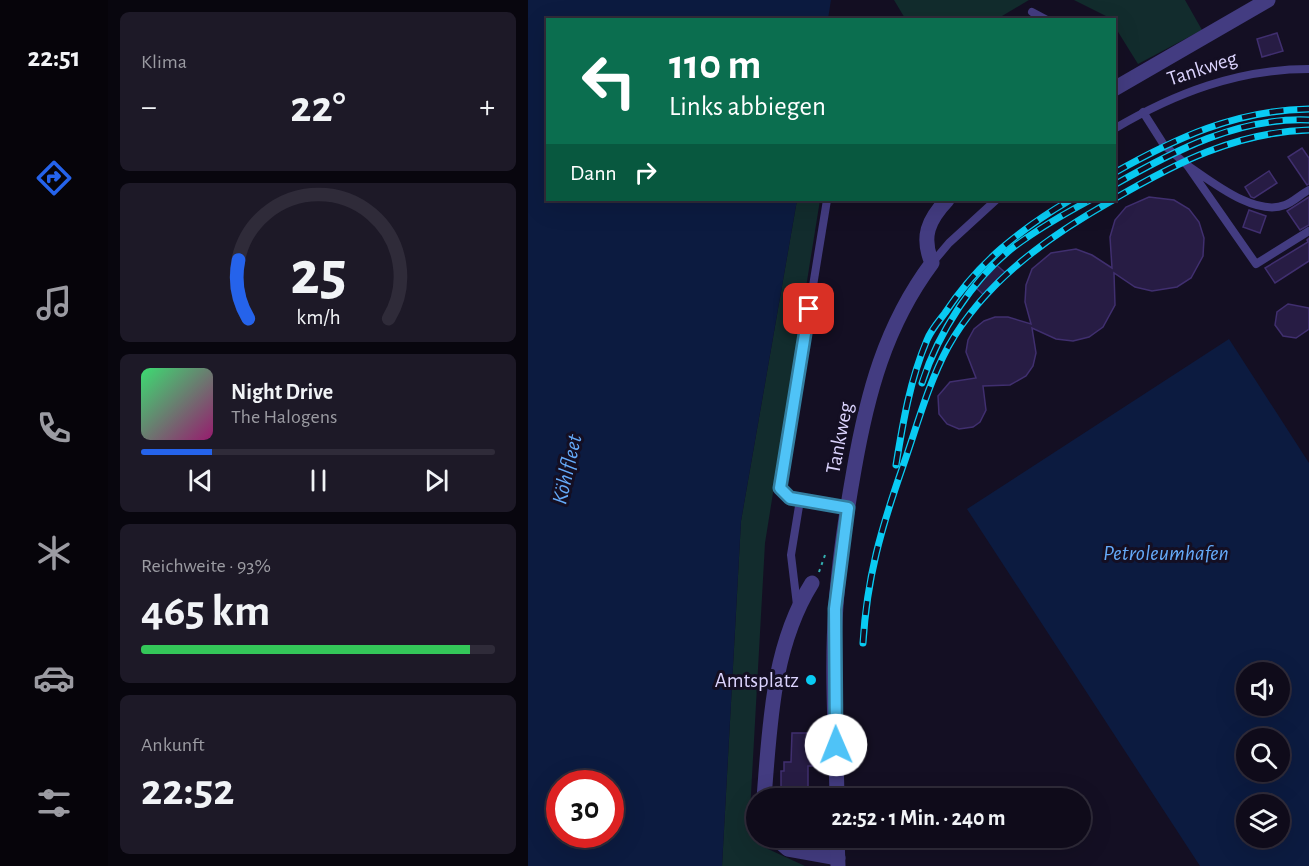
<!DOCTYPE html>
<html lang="de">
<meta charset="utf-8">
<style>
:root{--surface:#0f0b1a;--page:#1d1927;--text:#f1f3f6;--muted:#9b9ba2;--line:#2f2b39;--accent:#2563eb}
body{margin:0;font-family:"Alegreya Sans",sans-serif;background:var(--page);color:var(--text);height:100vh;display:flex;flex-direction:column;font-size:22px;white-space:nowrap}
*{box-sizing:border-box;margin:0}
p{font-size:20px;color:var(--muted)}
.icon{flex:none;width:33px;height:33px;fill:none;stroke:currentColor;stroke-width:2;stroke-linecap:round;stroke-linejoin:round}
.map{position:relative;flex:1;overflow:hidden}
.panel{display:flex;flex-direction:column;gap:12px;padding:12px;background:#08060e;width:420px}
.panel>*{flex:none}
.hud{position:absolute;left:18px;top:18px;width:570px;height:183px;border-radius:0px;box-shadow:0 6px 24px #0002,0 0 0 2px var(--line);background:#0b6e4f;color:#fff;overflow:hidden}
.controls{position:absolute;left:708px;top:662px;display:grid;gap:12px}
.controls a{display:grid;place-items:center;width:54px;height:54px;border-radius:50%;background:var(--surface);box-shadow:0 6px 24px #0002,0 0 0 2px var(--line);font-size:30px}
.speed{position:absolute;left:18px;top:770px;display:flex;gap:12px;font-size:30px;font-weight:700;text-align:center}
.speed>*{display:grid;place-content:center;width:78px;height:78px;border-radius:50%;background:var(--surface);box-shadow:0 6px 24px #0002,0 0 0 2px var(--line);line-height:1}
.speed .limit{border:9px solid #d22;background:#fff;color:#111}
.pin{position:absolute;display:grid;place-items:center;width:51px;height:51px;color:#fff;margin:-26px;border-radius:12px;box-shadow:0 3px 9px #0006}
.me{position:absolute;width:66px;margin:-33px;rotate:359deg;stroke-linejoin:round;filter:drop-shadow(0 0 4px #0008)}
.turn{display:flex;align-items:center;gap:21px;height:126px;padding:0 24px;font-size:27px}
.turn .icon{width:78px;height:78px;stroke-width:2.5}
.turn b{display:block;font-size:42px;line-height:51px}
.then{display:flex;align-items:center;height:57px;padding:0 24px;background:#0003;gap:12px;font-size:22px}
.big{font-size:45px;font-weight:700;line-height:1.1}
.panel .widget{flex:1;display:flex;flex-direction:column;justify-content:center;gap:9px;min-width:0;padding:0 21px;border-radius:9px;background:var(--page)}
.panel .dial{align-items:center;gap:0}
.dial svg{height:156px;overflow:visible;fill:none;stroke:var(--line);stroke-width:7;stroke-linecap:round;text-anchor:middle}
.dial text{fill:var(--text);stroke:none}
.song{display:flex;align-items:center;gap:18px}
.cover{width:72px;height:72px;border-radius:9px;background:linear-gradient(135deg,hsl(140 70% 55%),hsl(320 70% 35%))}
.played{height:6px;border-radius:3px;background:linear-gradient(90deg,var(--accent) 20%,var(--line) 20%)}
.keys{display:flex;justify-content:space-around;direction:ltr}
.heat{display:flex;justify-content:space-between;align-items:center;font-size:33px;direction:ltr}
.charge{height:9px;border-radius:4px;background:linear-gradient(90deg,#34c759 93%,var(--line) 0)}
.trip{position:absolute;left:218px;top:788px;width:345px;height:60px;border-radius:30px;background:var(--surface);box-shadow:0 6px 24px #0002,0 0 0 2px var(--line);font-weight:700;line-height:60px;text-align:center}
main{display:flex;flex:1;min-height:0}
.tabs{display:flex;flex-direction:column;width:108px;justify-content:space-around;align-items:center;background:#06040a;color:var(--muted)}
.tabs .icon{width:42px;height:42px}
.tabs .current{color:var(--accent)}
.tabs b{font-size:27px;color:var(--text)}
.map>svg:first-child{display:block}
</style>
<main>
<nav class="tabs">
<b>22:51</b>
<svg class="icon current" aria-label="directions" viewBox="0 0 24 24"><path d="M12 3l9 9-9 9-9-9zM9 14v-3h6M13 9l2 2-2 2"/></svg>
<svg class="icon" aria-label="music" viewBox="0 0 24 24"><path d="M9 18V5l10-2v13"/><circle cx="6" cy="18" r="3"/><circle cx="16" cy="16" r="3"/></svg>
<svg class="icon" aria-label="phone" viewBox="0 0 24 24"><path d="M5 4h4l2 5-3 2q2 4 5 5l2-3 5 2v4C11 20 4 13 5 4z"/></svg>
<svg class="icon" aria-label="climate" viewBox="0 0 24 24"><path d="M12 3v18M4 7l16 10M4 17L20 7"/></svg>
<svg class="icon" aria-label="car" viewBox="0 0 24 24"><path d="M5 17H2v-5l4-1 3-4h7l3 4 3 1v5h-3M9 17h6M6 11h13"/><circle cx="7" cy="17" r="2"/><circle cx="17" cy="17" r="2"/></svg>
<svg class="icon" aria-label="filters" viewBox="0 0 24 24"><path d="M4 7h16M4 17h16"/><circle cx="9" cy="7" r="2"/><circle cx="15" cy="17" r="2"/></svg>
</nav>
<section class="panel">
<div class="widget"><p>Klima</p>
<div class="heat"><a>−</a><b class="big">22°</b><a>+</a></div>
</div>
<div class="widget dial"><svg viewBox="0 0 100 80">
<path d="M14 69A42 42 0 1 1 86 69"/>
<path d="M14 69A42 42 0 0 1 9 39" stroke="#2563eb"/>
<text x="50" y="56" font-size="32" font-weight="700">25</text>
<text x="50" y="72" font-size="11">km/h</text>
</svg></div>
<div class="widget">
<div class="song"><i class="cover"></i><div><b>Night Drive</b><p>The Halogens</p></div></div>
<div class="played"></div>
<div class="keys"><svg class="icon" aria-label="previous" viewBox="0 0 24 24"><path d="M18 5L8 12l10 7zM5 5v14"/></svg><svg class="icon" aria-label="pause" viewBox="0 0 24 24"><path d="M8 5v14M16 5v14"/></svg><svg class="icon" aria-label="next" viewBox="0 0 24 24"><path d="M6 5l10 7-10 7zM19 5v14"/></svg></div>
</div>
<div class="widget"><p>Reichweite · 93%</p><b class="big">465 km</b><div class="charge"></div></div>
<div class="widget"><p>Ankunft</p><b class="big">22:52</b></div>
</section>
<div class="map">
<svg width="781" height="866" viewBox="0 0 781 866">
<rect width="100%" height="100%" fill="#140f23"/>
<g fill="#122c2d">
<path d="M366,0H501L469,19L378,20Z"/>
<path d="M546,0H657L674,30L610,64L587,27L586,20Z"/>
<path d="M269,200H292L237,543L221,830L228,834V837H231L240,849L277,866H194L213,521Z"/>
</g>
<g fill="#0c1b40" fill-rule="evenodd">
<path d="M0,0H303L300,19L20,20V200H269L213,521L194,866H0ZM32,783H82V834H32Z"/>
<path d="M701,339L781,463V866H672L439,509ZM718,672H752V705H718ZM718,738H752V771H718ZM718,804H752V837H718Z"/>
</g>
<g fill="#271c44" stroke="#402f6f" stroke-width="1.5">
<path d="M749,33L755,51L734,57L729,39Z"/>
<path d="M774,148L781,158V184L779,185L760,157Z"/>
<path d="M741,171L749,183L726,198L723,197L717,187Z"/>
<path d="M621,197L646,200L661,209L671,222L676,238L675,256L663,278L649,287L624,291L607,287L586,273L587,305L575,327L561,337L545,341L528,339L504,328L508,353L505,366L498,376L482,385L455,386L458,410L452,422L445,427L431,429L419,424L411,414L410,396L422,382L448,378L438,352L440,340L446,329L456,321L467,317H480L503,324L497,302L498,285L504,269L523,253L548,249L564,255L584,268L582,237L587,220L598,207Z"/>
<path d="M781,197V225L772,230L759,211Z"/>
<path d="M721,210L738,216L732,233L715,227Z"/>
<path d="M781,238V261L747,283L737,268L780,242L779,240Z"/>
<path d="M465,262L480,275L459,298L445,285Z"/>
<path d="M760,304L781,308V329L768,338L755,336L747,325L749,312Z"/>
<path d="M264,733H287V766H280V798H253V771H256V762H263Z"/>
</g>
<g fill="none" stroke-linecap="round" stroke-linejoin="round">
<path stroke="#34b0b1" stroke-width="2" stroke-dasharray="3 4.5" stroke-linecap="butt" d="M291,572L297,555"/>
<g stroke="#433c81" stroke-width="8">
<path d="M504,12L519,20"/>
<path d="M615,112L636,145L659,165"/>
<path d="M586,129C647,93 710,69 781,69"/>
<path d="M781,190C773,194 765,202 757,205C727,217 683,181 659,165L728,264L781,231"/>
<path d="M299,200L252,488L262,498L320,508"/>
<path d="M405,262L421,243L468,200"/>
<path d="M269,605L263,555L272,500"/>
</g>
<g stroke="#433c81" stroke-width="15">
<path d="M586,89L740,0"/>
<path d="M236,798C242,725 244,647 284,583"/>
<path d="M309,798C308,735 303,669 308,606C311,560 318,515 326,470C339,395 357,326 404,263C393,237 400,220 419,200"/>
<path d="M246,837L260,849L310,858"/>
<path d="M309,837L310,866"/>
</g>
<g stroke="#09cbf3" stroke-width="7">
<g id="rail">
<path d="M586,173C648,138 708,110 781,109"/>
<path d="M586,185C646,151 710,117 781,120"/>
<path d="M586,199C648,163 708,132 781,130"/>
<path d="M394,383C410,333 445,278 487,246C510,229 536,214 562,200"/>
<path d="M368,465C375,422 382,380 399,340C403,330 411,321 417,313C450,263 491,230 542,200"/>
<path d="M335,643C339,577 353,529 375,466C389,426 400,384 420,347C457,281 521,236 585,200"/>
</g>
</g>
<use href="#rail" stroke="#140f23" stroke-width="4.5" stroke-dasharray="14" stroke-linecap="butt"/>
</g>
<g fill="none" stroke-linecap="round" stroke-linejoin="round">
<g stroke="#337fa1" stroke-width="15">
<path id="route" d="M281,309L252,488L262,498L320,508L307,609L308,745"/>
</g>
<use href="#route" stroke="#4fc3f7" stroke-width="10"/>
</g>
<circle fill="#09cbf3" stroke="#140f23" stroke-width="2" cx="283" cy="680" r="6"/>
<g text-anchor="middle" stroke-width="6" stroke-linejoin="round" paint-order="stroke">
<g font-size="21" fill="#dbd3fd" stroke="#140f23">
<text transform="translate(674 68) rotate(-18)" y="7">Tankweg</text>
<text transform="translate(311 438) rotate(-79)" y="7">Tankweg</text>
</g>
<g font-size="21" fill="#dbd3fd" stroke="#140f23" text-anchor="end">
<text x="271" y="687">Amtsplatz</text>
</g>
<g font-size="22" font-style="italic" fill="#65aaf9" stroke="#140f23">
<text transform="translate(38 469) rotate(-77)" y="8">Köhlfleet</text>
<text x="638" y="560">Petroleumhafen</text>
</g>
</g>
</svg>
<div class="controls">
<a><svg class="icon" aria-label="sound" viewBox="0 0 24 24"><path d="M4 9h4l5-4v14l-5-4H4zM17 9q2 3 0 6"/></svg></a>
<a><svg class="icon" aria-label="search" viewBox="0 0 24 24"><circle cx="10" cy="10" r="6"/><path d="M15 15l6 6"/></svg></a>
<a><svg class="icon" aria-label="layers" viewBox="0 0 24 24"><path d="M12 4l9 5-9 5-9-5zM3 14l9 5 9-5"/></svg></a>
</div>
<div class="speed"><div class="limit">30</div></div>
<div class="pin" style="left:281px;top:309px;background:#d93025"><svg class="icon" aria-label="arrive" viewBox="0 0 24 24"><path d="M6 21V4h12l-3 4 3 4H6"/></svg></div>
<svg class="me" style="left:308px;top:745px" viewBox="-20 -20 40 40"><circle r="19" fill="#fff"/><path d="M0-13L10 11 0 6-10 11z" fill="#4fc3f7"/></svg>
<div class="trip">22:52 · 1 Min. · 240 m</div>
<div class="hud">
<div class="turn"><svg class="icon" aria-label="left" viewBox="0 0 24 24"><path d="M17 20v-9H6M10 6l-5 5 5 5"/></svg><div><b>110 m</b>Links abbiegen</div></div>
<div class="then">Dann<svg class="icon" aria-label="right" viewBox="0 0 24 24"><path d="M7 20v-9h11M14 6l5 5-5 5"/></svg></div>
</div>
</div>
</main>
